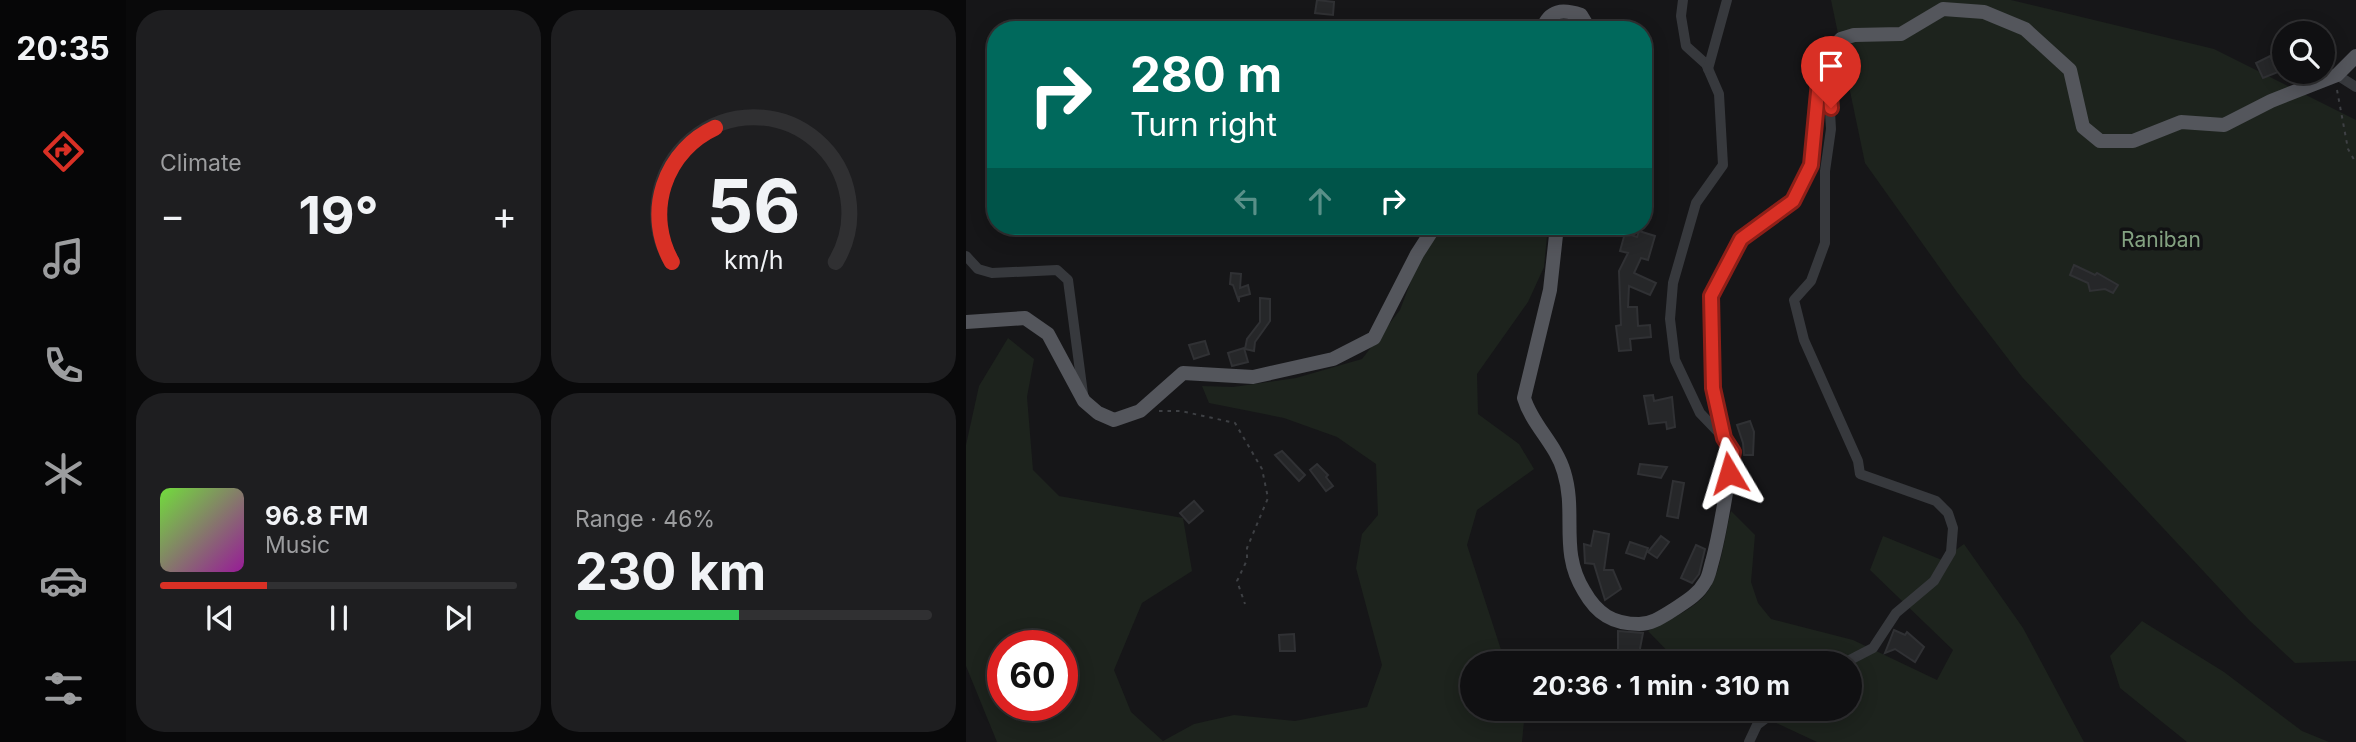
<!DOCTYPE html>
<meta charset="utf-8">
<style>
:root{--surface:#101012;--page:#1e1e20;--text:#f1f3f6;--muted:#9c9d9f;--line:#303032;--accent:#d93025}
body{margin:0;font-family:Inter,sans-serif;background:var(--page);color:var(--text);height:100vh;display:flex;flex-direction:column;font-size:26px;white-space:nowrap}
*{box-sizing:border-box;margin:0}
p{font-size:23px;color:var(--muted)}
.icon{flex:none;width:38px;height:38px;fill:none;stroke:currentColor;stroke-width:2;stroke-linecap:round;stroke-linejoin:round}
.map{position:relative;flex:1;overflow:hidden}
.sheet{display:flex;flex-direction:column;gap:10px;padding:10px;background:#09090a;width:840px}
.sheet>*{flex:none}
.guide{position:absolute;left:21px;top:21px;width:665px;height:214px;border-radius:28px;box-shadow:0 4px 18px #0003,0 0 0 2px var(--line);background:#00695c;color:#fff;overflow:hidden}
.tools{position:absolute;left:1306px;top:21px;display:grid;gap:14px}
.tools a{display:grid;place-items:center;width:63px;height:63px;border-radius:50%;background:var(--surface);box-shadow:0 4px 18px #0003,0 0 0 2px var(--line);font-size:35px}
.speed{position:absolute;left:21px;top:630px;display:flex;gap:14px;font-size:35px;font-weight:700;text-align:center}
.speed>*{display:grid;place-content:center;width:91px;height:91px;border-radius:50%;background:var(--surface);box-shadow:0 4px 18px #0003,0 0 0 2px var(--line);line-height:1}
.speed .limit{border:10px solid #d22;background:#fff;color:#111}
.pin{position:absolute;display:grid;place-items:center;width:60px;height:60px;color:#fff;margin:-72px -30px;border-radius:50% 50% 50% 0;rotate:-45deg;box-shadow:0 0 7px #0007}
.pin .icon{rotate:45deg}
.me{position:absolute;width:77px;margin:-38px;rotate:353deg;stroke-linejoin:round;filter:drop-shadow(0 0 5px #0008)}
.turn{display:flex;align-items:center;gap:24px;height:147px;padding:0 28px;font-size:32px}
.turn .icon{width:91px;height:91px;stroke-width:2.5}
.turn b{display:block;font-size:49px;line-height:60px}
.lanes{display:flex;align-items:center;height:66px;padding:0 28px;background:#0003;justify-content:center;gap:35px;direction:ltr}
.lanes .off{opacity:.35}
.big{font-size:52px;font-weight:700;line-height:1.1}
.sheet .tile{flex:1;display:flex;flex-direction:column;justify-content:center;gap:10px;min-width:0;padding:0 24px;border-radius:28px;background:var(--page)}
.sheet .dial{align-items:center;gap:0}
.dial svg{height:182px;overflow:visible;fill:none;stroke:var(--line);stroke-width:7;stroke-linecap:round;text-anchor:middle}
.dial text{fill:var(--text);stroke:none}
.song{display:flex;align-items:center;gap:21px}
.cover{width:84px;height:84px;border-radius:10px;background:linear-gradient(135deg,hsl(100 70% 55%),hsl(300 70% 35%))}
.played{height:7px;border-radius:4px;background:linear-gradient(90deg,var(--accent) 30%,var(--line) 30%)}
.keys{display:flex;justify-content:space-around;direction:ltr}
.heat{display:flex;justify-content:space-between;align-items:center;font-size:38px;direction:ltr}
.charge{height:10px;border-radius:5px;background:linear-gradient(90deg,#34c759 46%,var(--line) 0)}
.sheet .tiles{flex:1;display:grid;gap:10px;grid-template-columns:repeat(2,1fr)}
.trip{position:absolute;left:494px;top:651px;width:402px;height:70px;border-radius:35px;background:var(--surface);box-shadow:0 4px 18px #0003,0 0 0 2px var(--line);font-weight:700;line-height:70px;text-align:center}
main{display:flex;flex:1;min-height:0}
.tabs{display:flex;flex-direction:column;width:126px;justify-content:space-around;align-items:center;background:#060607;color:var(--muted)}
.tabs .icon{width:49px;height:49px}
.tabs .current{color:var(--accent)}
.tabs b{font-size:32px;color:var(--text)}
.map>svg:first-child{display:block}
</style>
<main>
<nav class="tabs">
<b>20:35</b>
<svg class="icon current" aria-label="directions" viewBox="0 0 24 24"><path d="M12 3l9 9-9 9-9-9zM9 14v-3h6M13 9l2 2-2 2"/></svg>
<svg class="icon" aria-label="music" viewBox="0 0 24 24"><path d="M9 18V5l10-2v13"/><circle cx="6" cy="18" r="3"/><circle cx="16" cy="16" r="3"/></svg>
<svg class="icon" aria-label="phone" viewBox="0 0 24 24"><path d="M5 4h4l2 5-3 2q2 4 5 5l2-3 5 2v4C11 20 4 13 5 4z"/></svg>
<svg class="icon" aria-label="climate" viewBox="0 0 24 24"><path d="M12 3v18M4 7l16 10M4 17L20 7"/></svg>
<svg class="icon" aria-label="car" viewBox="0 0 24 24"><path d="M5 17H2v-5l4-1 3-4h7l3 4 3 1v5h-3M9 17h6M6 11h13"/><circle cx="7" cy="17" r="2"/><circle cx="17" cy="17" r="2"/></svg>
<svg class="icon" aria-label="filters" viewBox="0 0 24 24"><path d="M4 7h16M4 17h16"/><circle cx="9" cy="7" r="2"/><circle cx="15" cy="17" r="2"/></svg>
</nav>
<section class="sheet">
<div class="tiles">
<div class="tile"><p>Climate</p>
<div class="heat"><a>−</a><b class="big">19°</b><a>+</a></div>
</div>
<div class="tile dial"><svg viewBox="0 0 100 80">
<path d="M14 69A42 42 0 1 1 86 69"/>
<path d="M14 69A42 42 0 0 1 33 10" stroke="#d93025"/>
<text x="50" y="56" font-size="32" font-weight="700">56</text>
<text x="50" y="72" font-size="11">km/h</text>
</svg></div>
<div class="tile">
<div class="song"><i class="cover"></i><div><b>96.8 FM</b><p>Music</p></div></div>
<div class="played"></div>
<div class="keys"><svg class="icon" aria-label="previous" viewBox="0 0 24 24"><path d="M18 5L8 12l10 7zM5 5v14"/></svg><svg class="icon" aria-label="pause" viewBox="0 0 24 24"><path d="M8 5v14M16 5v14"/></svg><svg class="icon" aria-label="next" viewBox="0 0 24 24"><path d="M6 5l10 7-10 7zM19 5v14"/></svg></div>
</div>
<div class="tile"><p>Range · 46%</p><b class="big">230 km</b><div class="charge"></div></div>
</div>
</section>
<div class="map">
<svg width="1390" height="742" viewBox="0 0 1390 742">
<rect width="100%" height="100%" fill="#161618"/>
<g fill="#1d231d" fill-rule="evenodd">
<path d="M865,0H1045L1248,49L1390,120V661L1329,663L1283,620L1056,377L991,292L899,163Z"/>
<path d="M474,226H582L578,267L562,302L511,374L512,414L553,444L568,469L511,510L501,545L538,659L537,663H506V709H538L558,721L556,742H31L0,666V445L13,386L42,338L68,359L61,397L67,470L93,496L217,518L226,571L176,603L148,670L165,712L197,741L228,724L268,715L329,721L401,707L416,665L390,568L396,534L412,515L410,464L371,437L318,418L243,403L236,386L267,387L330,378L396,359L434,310L456,252ZM37,646H96V705H37Z"/>
<path d="M765,511L789,535L785,582L792,603L805,619L887,640L971,680L987,650L904,570L917,536L976,560L998,544L1057,628L1118,742H851L780,709H884V663H713L682,631C701,620 730,609 742,591C755,573 759,533 765,511Z"/>
<path d="M1176,621L1258,672L1336,731L1363,742H1221L1154,688L1144,656Z"/>
</g>
<g fill="#262729" stroke="#303134" stroke-width="2">
<path d="M351,0L368,2L367,15L349,13Z"/>
<path d="M1304,56L1312,72L1297,78L1290,63Z"/>
<path d="M673,231L689,236L682,260L675,258L668,273L690,283L684,295L663,286L662,307H671L672,326L684,325L685,337L664,339L665,350L653,351L650,326L655,325L653,271L662,253L654,251L659,233L671,237Z"/>
<path d="M1108,265L1129,275L1131,273L1152,285L1147,293L1139,289L1124,291L1122,283L1104,275Z"/>
<path d="M265,273L275,274L274,288L282,285L284,294L273,297V302L267,285L264,284Z"/>
<path d="M294,298L304,299V321L289,342L288,351L279,349L281,339L294,322Z"/>
<path d="M239,341L243,354L228,359L223,345Z"/>
<path d="M278,348L282,362L266,366L262,353Z"/>
<path d="M687,395L688,401L706,397L709,427L701,429L700,422L683,424L678,396Z"/>
<path d="M784,421L788,432L787,455H778L777,443L771,425Z"/>
<path d="M316,451L339,475L333,481L309,455Z"/>
<path d="M351,464L362,475L360,477L367,486L360,491L344,470Z"/>
<path d="M674,464L701,467L695,478L672,474Z"/>
<path d="M707,481L718,483L712,518L701,516Z"/>
<path d="M228,501L237,511L223,523L214,513Z"/>
<path d="M628,531L643,534L638,570H647L655,589L639,600L628,564L619,563L618,544L625,546Z"/>
<path d="M695,536L703,542L691,558L682,552Z"/>
<path d="M664,542L682,548L678,559L660,553Z"/>
<path d="M730,545L739,549L733,574L726,583L715,578Z"/>
<path d="M928,630L939,635L941,632L958,647L949,662L929,649L919,653Z"/>
<path d="M652,631L677,633L673,654L652,652Z"/>
<path d="M328,634L329,651H314L313,635Z"/>
</g>
<g fill="none" stroke-linecap="round" stroke-linejoin="round">
<g stroke="#3e4044" stroke-width="2" stroke-dasharray="3.5 5" stroke-linecap="butt">
<path d="M1371,90L1382,149L1390,163"/>
<path d="M193,411H215L269,423L296,469L302,498L281,548V560L271,581L279,604"/>
</g>
<g stroke="#37393d" stroke-width="10">
<path d="M717,0L715,16L720,46L740,64L753,94L757,165L730,203L707,283L704,319L709,360L734,413L758,438"/>
<path d="M861,60L865,129L859,171V243L845,281L828,300L838,340L892,461L894,474L970,501L982,513L987,528L985,552L968,581L930,613L907,648L878,663"/>
<path d="M742,69L761,0"/>
<path d="M1371,75L1390,87"/>
<path d="M0,256L12,269L26,273L91,270L102,280L117,394"/>
<path d="M783,742L791,725L812,709"/>
</g>
<g stroke="#54565c" stroke-width="14">
<path d="M576,30C583,9 597,9 615,15L624,30"/>
<path d="M591,226L584,290L558,398C566,425 590,444 598,472C611,514 593,551 618,591C631,614 647,624 673,624C686,624 697,616 707,610C719,602 732,595 739,582C743,577 744,568 746,562C756,526 760,489 767,452L758,438L747,388L745,296L775,239L827,201L845,165L854,71L866,49L875,39L888,35L935,34L977,9L1018,12L1059,29L1104,70L1117,127L1134,141H1167L1215,122L1258,125L1305,101L1371,75L1390,56"/>
<path d="M0,322L59,318L82,334L118,401L132,413L148,420L174,411L217,373L287,377L367,359L408,338L451,254L469,226"/>
</g>
</g>
<g fill="none" stroke-linecap="round" stroke-linejoin="round">
<g stroke="#8d1f18" stroke-width="18">
<path id="route" d="M763,473L767,452L758,438L747,388L745,296L775,239L827,201L845,165L854,71L861,60L865,108"/>
</g>
<use href="#route" stroke="#d93025" stroke-width="12"/>
</g>
<g text-anchor="middle" stroke-width="7" stroke-linejoin="round" paint-order="stroke">
<g font-size="21" fill="#83a181" stroke="#111113">
<text x="1195" y="247">Raniban</text>
</g>
</g>
</svg>
<div class="tools">
<a><svg class="icon" aria-label="search" viewBox="0 0 24 24"><circle cx="10" cy="10" r="6"/><path d="M15 15l6 6"/></svg></a>
</div>
<div class="speed"><div class="limit">60</div></div>
<div class="pin" style="left:865px;top:108px;background:#d93025"><svg class="icon" aria-label="arrive" viewBox="0 0 24 24"><path d="M6 21V4h12l-3 4 3 4H6"/></svg></div>
<svg class="me" style="left:763px;top:473px" viewBox="-20 -20 40 40"><path d="M0-17L14 15 0 8-14 15z" fill="#d93025" stroke="#fff" stroke-width="4"/></svg>
<div class="trip">20:36 · 1 min · 310 m</div>
<div class="guide">
<div class="turn"><svg class="icon" aria-label="right" viewBox="0 0 24 24"><path d="M7 20v-9h11M14 6l5 5-5 5"/></svg><div><b>280 m</b>Turn right</div></div>
<div class="lanes"><svg class="icon off" aria-label="left" viewBox="0 0 24 24"><path d="M17 20v-9H6M10 6l-5 5 5 5"/></svg><svg class="icon off" aria-label="ahead" viewBox="0 0 24 24"><path d="M12 20V5M6 11l6-6 6 6"/></svg><svg class="icon" aria-label="right" viewBox="0 0 24 24"><path d="M7 20v-9h11M14 6l5 5-5 5"/></svg></div>
</div>
</div>
</main>
